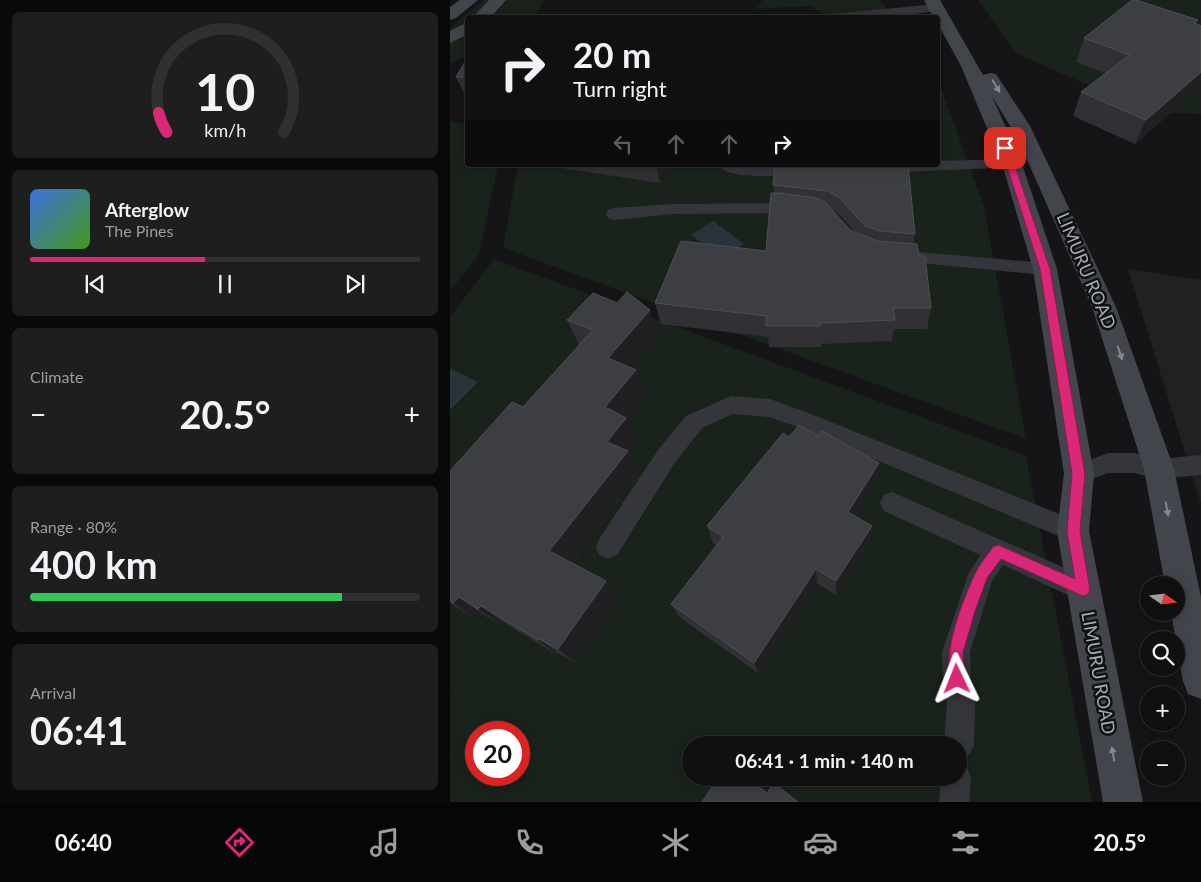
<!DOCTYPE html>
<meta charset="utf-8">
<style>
:root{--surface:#101011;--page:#1e1e1f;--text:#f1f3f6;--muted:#9c9d9f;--line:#303031;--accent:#db2777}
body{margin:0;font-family:Lato,sans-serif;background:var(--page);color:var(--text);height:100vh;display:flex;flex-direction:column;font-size:19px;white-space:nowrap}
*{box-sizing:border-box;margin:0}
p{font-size:16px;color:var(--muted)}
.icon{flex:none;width:28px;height:28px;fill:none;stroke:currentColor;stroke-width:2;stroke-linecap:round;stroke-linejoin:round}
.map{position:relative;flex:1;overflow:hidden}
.side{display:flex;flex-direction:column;gap:12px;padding:12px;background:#090909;width:450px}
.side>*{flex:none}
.guide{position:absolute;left:15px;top:15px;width:475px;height:152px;border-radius:5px;box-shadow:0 2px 12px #0003,0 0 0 1px var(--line);background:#101011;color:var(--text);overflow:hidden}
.needle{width:32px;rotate:104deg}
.controls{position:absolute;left:690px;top:576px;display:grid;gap:10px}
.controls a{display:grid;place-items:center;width:45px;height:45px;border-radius:50%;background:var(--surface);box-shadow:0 2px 12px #0003,0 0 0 1px var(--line);font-size:25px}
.speed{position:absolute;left:15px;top:721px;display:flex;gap:10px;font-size:25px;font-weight:700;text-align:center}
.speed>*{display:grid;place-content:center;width:65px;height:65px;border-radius:50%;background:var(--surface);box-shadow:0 2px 12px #0003,0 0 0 1px var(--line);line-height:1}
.speed .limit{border:8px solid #d22;background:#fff;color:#111}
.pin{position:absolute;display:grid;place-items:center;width:42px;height:42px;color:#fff;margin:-21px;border-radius:10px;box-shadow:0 2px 8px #0006}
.me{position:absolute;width:55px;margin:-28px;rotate:358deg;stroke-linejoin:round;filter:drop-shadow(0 0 4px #0008)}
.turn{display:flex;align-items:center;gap:18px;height:105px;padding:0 25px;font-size:22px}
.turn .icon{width:65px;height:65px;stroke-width:2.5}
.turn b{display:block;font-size:35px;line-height:42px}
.lanes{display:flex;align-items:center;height:48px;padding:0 25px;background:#0003;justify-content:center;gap:25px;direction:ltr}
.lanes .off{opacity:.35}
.big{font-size:38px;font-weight:700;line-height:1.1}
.side .card{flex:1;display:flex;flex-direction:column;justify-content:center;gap:8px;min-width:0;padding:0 18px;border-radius:8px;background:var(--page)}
.side .dial{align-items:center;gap:0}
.dial svg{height:130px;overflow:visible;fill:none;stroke:var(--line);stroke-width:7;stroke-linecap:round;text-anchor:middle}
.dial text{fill:var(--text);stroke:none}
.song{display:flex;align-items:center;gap:15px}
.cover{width:60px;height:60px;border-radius:8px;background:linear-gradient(135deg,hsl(220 70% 55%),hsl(100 70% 35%))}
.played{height:5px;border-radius:2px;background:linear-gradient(90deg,var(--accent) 45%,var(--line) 45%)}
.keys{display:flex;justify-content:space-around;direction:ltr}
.heat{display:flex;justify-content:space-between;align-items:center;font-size:28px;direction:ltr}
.charge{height:8px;border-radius:4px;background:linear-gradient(90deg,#34c759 80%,var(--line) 0)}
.trip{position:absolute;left:232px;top:736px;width:285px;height:50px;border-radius:25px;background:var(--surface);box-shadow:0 2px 12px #0003,0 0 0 1px var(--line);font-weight:700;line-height:50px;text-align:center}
.tabs{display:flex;height:80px;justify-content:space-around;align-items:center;background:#060607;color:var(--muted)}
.tabs .icon{width:35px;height:35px}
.tabs .selected{color:var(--accent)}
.tabs b{font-size:22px;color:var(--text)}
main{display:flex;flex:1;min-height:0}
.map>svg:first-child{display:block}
</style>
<main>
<section class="side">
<div class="card dial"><svg viewBox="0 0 100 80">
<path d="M14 69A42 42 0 1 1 86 69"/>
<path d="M14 69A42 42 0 0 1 9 57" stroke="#db2777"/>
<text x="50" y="56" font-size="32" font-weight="700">10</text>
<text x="50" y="72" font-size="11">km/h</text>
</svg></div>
<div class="card">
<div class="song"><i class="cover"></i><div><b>Afterglow</b><p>The Pines</p></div></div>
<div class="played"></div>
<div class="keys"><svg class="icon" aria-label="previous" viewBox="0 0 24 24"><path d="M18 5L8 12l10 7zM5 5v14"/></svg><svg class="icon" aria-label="pause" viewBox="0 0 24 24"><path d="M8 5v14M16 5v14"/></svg><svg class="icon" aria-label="next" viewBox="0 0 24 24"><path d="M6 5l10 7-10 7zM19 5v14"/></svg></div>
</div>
<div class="card"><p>Climate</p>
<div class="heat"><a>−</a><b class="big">20.5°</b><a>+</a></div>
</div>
<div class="card"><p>Range · 80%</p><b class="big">400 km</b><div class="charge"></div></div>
<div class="card"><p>Arrival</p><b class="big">06:41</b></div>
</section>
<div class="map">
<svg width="751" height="802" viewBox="0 0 751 802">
<rect width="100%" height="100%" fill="#151517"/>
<path fill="#212124" d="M678,269L751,280V504Z"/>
<g fill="#1a221c" fill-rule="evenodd">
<path d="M33,0H94L84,17L18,18L17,56L0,63V28Z"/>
<path d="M313,0H430L444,17H378L361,6L303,9Z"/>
<path d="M528,0H751V114L700,112L567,54Z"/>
<path d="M488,79L534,207L576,439L53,248L68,165H488Z"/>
<path d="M0,121L17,124L18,165H48L29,254L0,291Z"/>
<path d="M44,259L576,456L642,802H0V696L2,693L0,691V317ZM26,732H69V775H26ZM241,745H509V778H241Z"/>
</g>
<g fill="#2a323c">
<path d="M263,221L294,244L273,258L241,235Z"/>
<path d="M1,369L28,382L0,410V371Z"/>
</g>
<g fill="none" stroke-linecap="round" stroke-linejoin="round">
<g fill="#35363c" fill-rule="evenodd">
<path d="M486,4L492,8L490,11L426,18H377L383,14Z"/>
<path d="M562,159L568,161L570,164L568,167L430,173L424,171L422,168L424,165H488V161Z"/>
<path d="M268,165H352L358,167L360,170L358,173L352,175C333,175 279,181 268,165Z"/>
<path d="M332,203L355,206L357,210L355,214L349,215L332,213L222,214L164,220L158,218L156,214L158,210L164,208L222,204Z"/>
<path d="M446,250L595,263L601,264L604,269L601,274L595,275L440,260L437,256L440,252Z"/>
<path d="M281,396L320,399L361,414L632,523L635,531L632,539L623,542L345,426L319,417L283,414L252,428L224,464L167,555L158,559L149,555L146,547L149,539L208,450L236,416Z"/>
<path d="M658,453H684L709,459L751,455V475L709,479L684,473H658L629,484L621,481L618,474L621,467Z"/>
<path d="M442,492L642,580L646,589L642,598L633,602L553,565L542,581L520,652L521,679L525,704L524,745L519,755L509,760V745H494L497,704L493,679L492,652L518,575L530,555L434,511L430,503L434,495Z"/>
<path d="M509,764L517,767L521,778L519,802H489L491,778H509Z"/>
</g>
<g fill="#43454c" fill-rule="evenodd">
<path d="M10,0H28L6,18L0,20V7Z"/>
<path d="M39,0H56L40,18H22Z"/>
<path d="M474,0H490L533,75L540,73L546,74L580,126L666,307L724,469L751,597V699L738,694L733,681L721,612H726V585H715L694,469L642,307L579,164L560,126L542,96L572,164L607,269L644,474L639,531L693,802H653L607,531L614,474L583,269L552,164L511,66L488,24V18H484Z"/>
<path d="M18,22V34L0,43V31Z"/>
</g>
</g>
<g fill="#313135" fill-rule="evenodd">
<path d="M748,20L746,24L751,26V86L685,144L623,116L631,92L656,73L626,62L634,38Z"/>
<path d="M18,57V93H14L6,77Z"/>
<path d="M110,165H221L210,183L111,168Z"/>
<path d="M325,165L465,234L463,244L469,256L481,308L477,329H444L442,341L371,344V347H319L318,337L211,324L205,303L316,251L324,193L323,185ZM381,209L389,214L406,233L400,230Z"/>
<path d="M117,320L208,337L182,368L196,395L177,419L187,441L179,452L189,474L122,562L156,581L170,598L126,663L108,653L107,655L53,622L51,625L32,614L27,620L0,603V471L73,407L129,345Z"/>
<path d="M368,436L429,463L427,481L405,516L420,542L386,595L367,583L308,673L229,617L221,604L267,545L263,543L257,526L339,437Z"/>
</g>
<g fill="#202023">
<path d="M751,72V86L685,144L696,120Z"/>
<path d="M206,165H221L210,183Z"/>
<path d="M200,310L208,337L169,383L158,358Z"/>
<path d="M186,370L196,395L177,419L187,441L179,452L189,474L116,569L99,551L157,442L155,407Z"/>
<path d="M429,463L427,481L397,528L398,512Z"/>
<path d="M422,526L420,542L386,595V581Z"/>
<path d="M366,569L367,583L308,673L304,663Z"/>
<path d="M156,581L170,598L126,663L108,649Z"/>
<path d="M9,597L32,614L27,620L3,603Z"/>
<path d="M31,606L53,622L51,625L28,609Z"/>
<path d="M89,639L108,653L107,655L88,640Z"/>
</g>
<g fill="#3d3e43" stroke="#4e4f55">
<path d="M682,0H686L748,20L744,23L751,26V72L696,120L631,92L680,55L634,38Z"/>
<path d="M18,57V77H6Z"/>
<path d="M325,165H458L465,234L430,231L415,226L390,198L378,191L323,185Z"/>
<path d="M321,193H330L366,198L375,202L400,230L427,241L467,244L469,256H475L481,308H443L445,320L370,323V326H316L317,316L205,303L231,241L316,251Z"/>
<path d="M177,292L200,310L158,358L186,370L155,407L176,418L157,442L178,451L99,551L156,581L108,649L89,639L88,640L31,606L28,609L9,597L3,603L0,601V471L62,402L73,407L143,330L117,320L143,293L167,303Z"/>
<path d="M349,425L368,436L372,431L429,463L398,512L422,526L386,581L366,569L304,663L221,604L273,537L257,526L333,433L339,437Z"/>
<path d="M268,778H297L317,793L324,783L348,802H252Z"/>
</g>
<defs><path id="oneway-solid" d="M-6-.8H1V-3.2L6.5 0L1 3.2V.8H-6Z" transform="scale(1.25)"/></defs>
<g fill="#838792">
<use href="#oneway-solid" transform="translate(546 86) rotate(59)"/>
<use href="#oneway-solid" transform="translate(670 353) rotate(71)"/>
<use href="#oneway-solid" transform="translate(717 509) rotate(79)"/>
<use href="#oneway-solid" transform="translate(663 754) rotate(-100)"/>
</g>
<path fill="#db2777" stroke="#8e194d" d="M552,146L559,148L600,269L635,474L630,531L640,590L638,594L633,596L551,559L537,578L525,611L513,652L515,679L512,684L507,687L502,684C490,657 513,599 526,572C530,563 538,555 543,547L548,545L625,579L617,531L622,474L590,269L551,148Z"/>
<g text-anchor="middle" stroke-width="5" stroke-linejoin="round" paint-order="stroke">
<g font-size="18" fill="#a5aab8" stroke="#101012">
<text transform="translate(636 271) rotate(67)" y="6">LIMURU ROAD</text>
<text transform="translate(648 673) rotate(80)" y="6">LIMURU ROAD</text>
</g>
</g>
</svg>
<div class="controls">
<a><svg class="needle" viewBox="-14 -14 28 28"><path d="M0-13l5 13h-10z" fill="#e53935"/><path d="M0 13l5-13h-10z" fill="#9c9d9f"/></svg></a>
<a><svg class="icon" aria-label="search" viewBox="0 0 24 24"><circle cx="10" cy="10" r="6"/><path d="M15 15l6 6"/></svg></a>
<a>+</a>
<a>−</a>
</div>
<div class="speed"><div class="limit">20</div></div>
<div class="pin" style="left:555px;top:148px;background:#d93025"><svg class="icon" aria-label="arrive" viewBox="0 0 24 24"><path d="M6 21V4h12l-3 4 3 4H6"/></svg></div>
<svg class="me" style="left:507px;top:679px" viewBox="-20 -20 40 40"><path d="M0-17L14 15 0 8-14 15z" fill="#db2777" stroke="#fff" stroke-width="4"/></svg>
<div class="trip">06:41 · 1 min · 140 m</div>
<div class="guide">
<div class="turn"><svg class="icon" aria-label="right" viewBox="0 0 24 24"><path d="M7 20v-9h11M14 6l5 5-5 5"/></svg><div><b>20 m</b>Turn right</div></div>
<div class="lanes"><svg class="icon off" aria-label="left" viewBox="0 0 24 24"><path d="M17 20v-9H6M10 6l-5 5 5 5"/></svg><svg class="icon off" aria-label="ahead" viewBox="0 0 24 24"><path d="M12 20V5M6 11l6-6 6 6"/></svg><svg class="icon off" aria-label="ahead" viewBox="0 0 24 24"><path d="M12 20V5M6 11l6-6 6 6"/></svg><svg class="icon" aria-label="right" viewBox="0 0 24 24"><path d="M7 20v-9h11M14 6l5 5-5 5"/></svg></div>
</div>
</div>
</main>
<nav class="tabs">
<b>06:40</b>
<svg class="icon selected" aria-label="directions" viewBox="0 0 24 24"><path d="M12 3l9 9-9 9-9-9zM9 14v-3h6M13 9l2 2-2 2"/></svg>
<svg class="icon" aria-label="music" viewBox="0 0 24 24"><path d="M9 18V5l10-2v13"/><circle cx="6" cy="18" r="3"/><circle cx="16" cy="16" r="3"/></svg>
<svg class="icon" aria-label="phone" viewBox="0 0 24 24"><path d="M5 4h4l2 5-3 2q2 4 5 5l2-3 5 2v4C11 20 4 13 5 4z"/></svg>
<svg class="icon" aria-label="climate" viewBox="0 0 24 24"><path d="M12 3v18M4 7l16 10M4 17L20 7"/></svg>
<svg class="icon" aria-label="car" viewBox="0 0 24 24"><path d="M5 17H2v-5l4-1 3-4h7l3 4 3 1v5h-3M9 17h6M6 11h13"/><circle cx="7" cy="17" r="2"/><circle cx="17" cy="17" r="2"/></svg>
<svg class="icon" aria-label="filters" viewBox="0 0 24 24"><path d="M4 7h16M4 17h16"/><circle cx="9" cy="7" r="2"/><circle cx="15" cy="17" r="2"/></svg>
<b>20.5°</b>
</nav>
